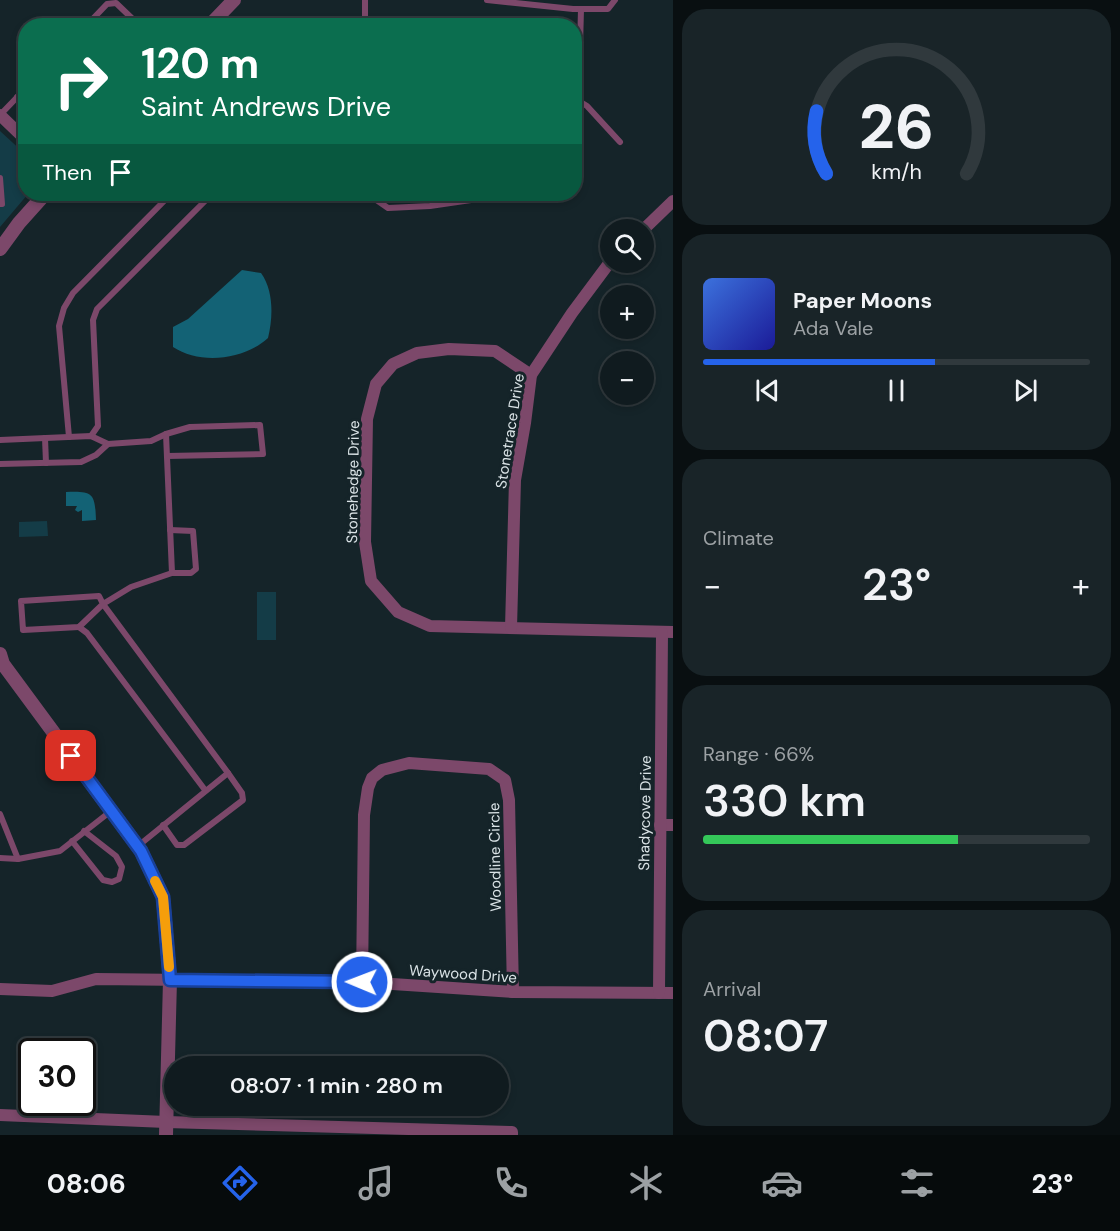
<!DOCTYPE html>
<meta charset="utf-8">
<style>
:root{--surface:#101b1f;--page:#192428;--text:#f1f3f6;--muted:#9ca1a4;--line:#30393d;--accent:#2563eb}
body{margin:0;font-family:"DM Sans",sans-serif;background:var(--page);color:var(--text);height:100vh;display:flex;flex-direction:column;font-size:22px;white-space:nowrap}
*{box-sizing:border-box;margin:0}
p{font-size:20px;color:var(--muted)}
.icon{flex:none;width:33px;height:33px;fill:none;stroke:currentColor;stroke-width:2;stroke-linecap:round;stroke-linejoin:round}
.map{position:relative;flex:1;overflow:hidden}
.drawer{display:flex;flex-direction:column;gap:9px;padding:9px;background:#090f11;width:447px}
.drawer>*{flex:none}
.guide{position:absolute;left:18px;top:18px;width:564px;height:183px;border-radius:24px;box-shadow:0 3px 9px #0003,0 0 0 2px var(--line);background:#0b6e4f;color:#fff;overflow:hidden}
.controls{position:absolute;left:600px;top:219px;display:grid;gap:12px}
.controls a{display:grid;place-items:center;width:54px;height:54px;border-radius:50%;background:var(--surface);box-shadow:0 3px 9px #0003,0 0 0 2px var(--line);font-size:30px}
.speed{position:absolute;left:18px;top:1038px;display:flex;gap:12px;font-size:30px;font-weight:700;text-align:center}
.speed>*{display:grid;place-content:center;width:78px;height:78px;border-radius:50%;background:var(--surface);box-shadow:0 3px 9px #0003,0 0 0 2px var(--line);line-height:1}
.speed .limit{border:3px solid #111;border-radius:9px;background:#fff;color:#111}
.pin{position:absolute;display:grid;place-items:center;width:51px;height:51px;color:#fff;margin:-26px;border-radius:12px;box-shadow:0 3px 9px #0006}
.me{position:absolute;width:66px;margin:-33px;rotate:271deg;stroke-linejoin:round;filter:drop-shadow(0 0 4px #0008)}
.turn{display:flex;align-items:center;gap:21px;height:126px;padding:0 24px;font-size:27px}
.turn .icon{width:78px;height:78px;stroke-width:2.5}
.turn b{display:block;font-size:42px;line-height:51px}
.then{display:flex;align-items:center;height:57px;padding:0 24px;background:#0003;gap:12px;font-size:22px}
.big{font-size:45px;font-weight:600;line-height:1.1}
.drawer .widget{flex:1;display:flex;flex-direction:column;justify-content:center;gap:9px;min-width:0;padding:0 21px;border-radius:24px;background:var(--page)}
.drawer .dial{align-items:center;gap:0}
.dial svg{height:156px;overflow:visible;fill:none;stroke:var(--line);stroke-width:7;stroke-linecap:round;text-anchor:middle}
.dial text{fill:var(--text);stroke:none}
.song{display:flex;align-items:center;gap:18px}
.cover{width:72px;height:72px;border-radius:9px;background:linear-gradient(135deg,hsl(220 70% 55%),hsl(240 70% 35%))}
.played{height:6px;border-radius:3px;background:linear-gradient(90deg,var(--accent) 60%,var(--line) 60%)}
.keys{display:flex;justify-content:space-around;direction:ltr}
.heat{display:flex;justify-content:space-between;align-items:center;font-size:33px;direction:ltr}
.charge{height:9px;border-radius:4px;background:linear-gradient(90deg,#34c759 66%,var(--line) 0)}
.trip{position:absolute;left:164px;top:1056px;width:345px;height:60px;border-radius:30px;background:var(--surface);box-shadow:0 3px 9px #0003,0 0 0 2px var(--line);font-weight:600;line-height:60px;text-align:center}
.tab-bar{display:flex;height:96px;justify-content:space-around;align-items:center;background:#060b0c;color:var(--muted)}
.tab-bar .icon{width:42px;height:42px}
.tab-bar .on{color:var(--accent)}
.tab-bar b{font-size:27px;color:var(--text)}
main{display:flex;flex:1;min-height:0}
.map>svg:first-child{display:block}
</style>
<main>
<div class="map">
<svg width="673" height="1135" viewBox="0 0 673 1135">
<rect width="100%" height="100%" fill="#152429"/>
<g fill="#143c47">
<path d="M0,131L25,154L26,194H28L0,227Z"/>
<path d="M47,521L48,536L19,537V522Z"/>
<rect x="257" y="592" width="19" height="48"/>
</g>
<g fill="#136275">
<path d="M242,270L261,273C274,291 273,318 268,338C244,360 200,365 173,347V327L188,319Z"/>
<path d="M66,492C93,491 95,493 96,520L82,521V510L78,512L75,510L77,506H66Z"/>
</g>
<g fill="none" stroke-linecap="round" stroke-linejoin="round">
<g stroke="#7c486a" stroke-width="6">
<path d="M487,0L573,9H608L615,0"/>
<path d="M86,26L107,4L116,3L140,26"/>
<path d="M365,26V0"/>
<path d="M574,91L579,85L581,9"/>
<path d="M17,97L26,105"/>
<path d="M574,98L587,106L620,142"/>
<path d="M0,115L26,88"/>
<path d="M0,178L2,204H0"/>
<path d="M372,194L375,199L388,208L430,206L471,200L479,194"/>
<path d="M91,436L98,426L93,320L97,309L212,194"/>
<path d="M69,437L59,326L64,308L73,293L171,194"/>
<path d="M45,438L46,463"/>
<path d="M0,440L91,436L108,444L96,455L81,462L0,464"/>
<path d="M108,444L151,441L166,434L190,427L260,425L263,454L167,456"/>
<path d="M170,530L193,531L196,569L191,573H172"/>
<path d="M79,627L87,633L205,790"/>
<path d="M0,814L18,859"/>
<path d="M163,825L177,845H184L243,800L242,793L228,773"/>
<path d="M72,841L103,880L112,882L119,879L122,867L116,856L84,831"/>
<path d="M138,846L228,773L103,604L99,596L21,601L23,630L79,627L103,604L131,587L172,573L166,434"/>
<path d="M0,858L18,859L60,851L111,811"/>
</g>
<g stroke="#7c486a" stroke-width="12">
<path d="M0,115L26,140"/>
<path d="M643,230L673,201"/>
<path d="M531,375L495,351L449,349L417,353L393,364L376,384L367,419L365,542L371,581L398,612L430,626L673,632"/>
<path d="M511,628L515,480L525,423L531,375L572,313L610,262"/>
<path d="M660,825H673"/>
<path d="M362,982L364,815L368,788L372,778L382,770L409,763L489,769L505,780L509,800L513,992"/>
<path d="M0,989L52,991L96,979L362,982L513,992L673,993"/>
<path d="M659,993L662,633"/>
<path d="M0,1115L166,1122L512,1132V1135"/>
</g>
<g stroke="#7c486a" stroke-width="14">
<path d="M209,26L234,0"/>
<path d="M0,249L19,223L45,194"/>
<path d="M0,654L3,664L141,851L163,897L170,980L166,1135"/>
</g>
</g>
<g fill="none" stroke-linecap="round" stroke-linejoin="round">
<g stroke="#184099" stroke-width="15">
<path id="route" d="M71,756L141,851L163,897L170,980L362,982"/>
</g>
<use href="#route" stroke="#2563eb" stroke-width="10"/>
<path stroke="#f59e0b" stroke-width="10" d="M155,881L163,897L169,967"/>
</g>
<g text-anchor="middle" stroke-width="6" stroke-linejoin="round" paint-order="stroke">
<g font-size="15" fill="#dae3e6" stroke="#152429">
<text transform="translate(510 431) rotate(-81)" y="5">Stonetrace Drive</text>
<text transform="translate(353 482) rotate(-89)" y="5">Stonehedge Drive</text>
<text transform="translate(645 813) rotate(-89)" y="5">Shadycove Drive</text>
<text transform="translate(495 857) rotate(-91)" y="5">Woodline Circle</text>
<text transform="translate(463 974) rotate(4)" y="5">Waywood Drive</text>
</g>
</g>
</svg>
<div class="controls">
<a><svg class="icon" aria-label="search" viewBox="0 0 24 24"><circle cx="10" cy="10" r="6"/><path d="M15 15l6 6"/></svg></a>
<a>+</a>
<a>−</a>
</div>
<div class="speed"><div class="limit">30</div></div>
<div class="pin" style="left:71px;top:756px;background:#d93025"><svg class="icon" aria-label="arrive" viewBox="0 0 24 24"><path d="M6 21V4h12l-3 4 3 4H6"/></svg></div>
<svg class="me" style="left:362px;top:982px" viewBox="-20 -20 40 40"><circle r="17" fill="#2563eb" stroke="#fff" stroke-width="3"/><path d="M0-11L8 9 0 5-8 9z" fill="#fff"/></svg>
<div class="trip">08:07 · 1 min · 280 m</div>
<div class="guide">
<div class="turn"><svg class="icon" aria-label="right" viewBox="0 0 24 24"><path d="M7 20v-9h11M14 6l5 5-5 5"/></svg><div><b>120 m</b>Saint Andrews Drive</div></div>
<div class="then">Then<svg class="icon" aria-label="arrive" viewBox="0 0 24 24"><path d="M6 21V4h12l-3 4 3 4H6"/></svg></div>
</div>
</div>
<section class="drawer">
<div class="widget dial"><svg viewBox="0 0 100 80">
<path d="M14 69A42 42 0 1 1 86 69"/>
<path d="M14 69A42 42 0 0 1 9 37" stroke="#2563eb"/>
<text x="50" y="56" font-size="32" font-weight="700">26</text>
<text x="50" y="72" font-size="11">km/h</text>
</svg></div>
<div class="widget">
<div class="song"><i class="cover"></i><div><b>Paper Moons</b><p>Ada Vale</p></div></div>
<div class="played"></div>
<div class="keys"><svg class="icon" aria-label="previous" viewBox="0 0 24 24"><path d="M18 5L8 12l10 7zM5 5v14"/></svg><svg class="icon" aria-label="pause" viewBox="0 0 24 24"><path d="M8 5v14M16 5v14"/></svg><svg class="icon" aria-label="next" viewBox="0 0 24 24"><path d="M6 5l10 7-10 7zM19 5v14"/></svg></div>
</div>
<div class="widget"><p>Climate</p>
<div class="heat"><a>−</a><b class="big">23°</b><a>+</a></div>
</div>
<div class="widget"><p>Range · 66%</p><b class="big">330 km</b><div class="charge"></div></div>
<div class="widget"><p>Arrival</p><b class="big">08:07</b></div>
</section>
</main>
<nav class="tab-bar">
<b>08:06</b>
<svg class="icon on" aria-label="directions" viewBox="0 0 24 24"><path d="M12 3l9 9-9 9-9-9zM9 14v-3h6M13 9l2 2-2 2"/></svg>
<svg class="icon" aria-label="music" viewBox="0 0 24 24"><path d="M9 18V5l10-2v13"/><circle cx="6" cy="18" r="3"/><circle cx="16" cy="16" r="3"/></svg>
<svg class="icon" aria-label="phone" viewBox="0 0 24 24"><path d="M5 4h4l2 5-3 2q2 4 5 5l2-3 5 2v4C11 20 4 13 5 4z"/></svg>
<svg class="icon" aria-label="climate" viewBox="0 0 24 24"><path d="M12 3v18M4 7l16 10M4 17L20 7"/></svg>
<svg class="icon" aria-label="car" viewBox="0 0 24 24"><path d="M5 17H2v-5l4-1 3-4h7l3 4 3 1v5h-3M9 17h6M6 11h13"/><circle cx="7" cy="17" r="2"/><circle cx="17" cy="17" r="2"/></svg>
<svg class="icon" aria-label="filters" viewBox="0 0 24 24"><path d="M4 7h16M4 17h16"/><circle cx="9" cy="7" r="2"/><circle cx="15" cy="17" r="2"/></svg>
<b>23°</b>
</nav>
